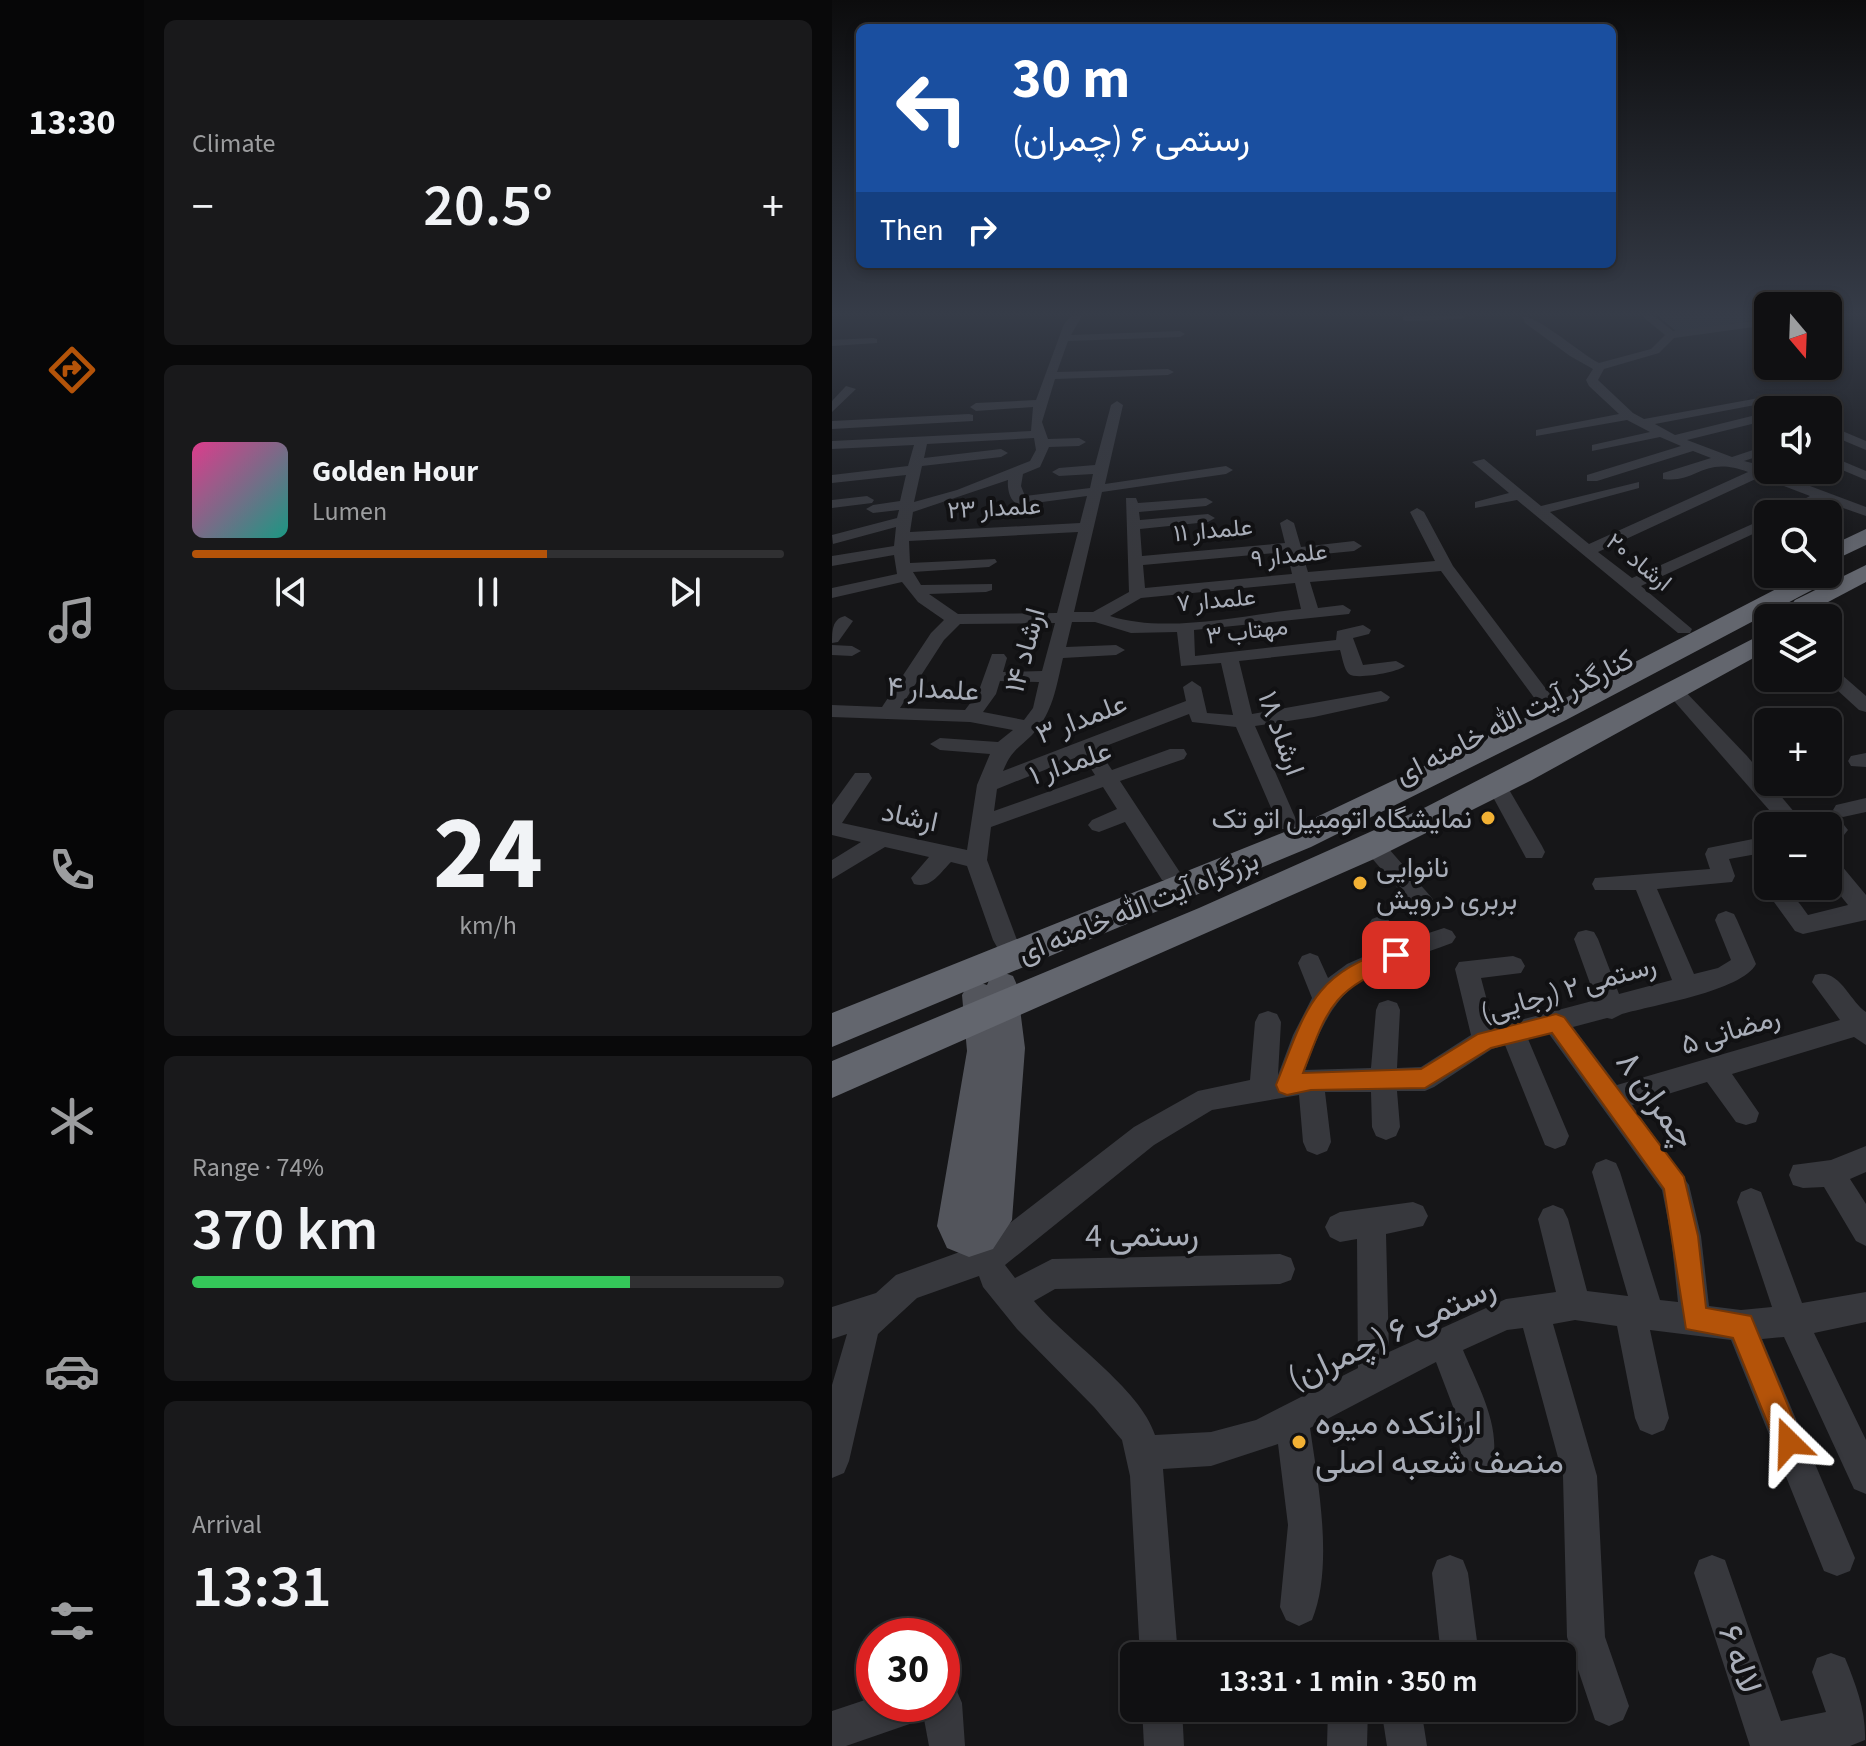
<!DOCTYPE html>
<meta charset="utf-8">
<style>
:root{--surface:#101012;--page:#19191b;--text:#f1f3f6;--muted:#9c9d9f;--line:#303032;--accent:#b45309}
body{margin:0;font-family:"Source Sans 3",Vazirmatn,sans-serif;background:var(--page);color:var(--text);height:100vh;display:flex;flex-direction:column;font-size:30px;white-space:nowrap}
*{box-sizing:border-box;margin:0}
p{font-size:26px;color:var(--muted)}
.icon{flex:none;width:44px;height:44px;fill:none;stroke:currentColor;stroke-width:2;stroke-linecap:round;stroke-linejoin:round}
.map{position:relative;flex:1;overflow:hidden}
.panel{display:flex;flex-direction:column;gap:20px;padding:20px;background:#09090a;width:688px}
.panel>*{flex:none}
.hud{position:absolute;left:24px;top:24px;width:760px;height:244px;border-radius:12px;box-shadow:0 4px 12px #0003,0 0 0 2px var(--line);background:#1a4fa0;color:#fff;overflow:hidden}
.needle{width:52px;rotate:161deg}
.tools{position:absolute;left:922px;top:292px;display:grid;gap:16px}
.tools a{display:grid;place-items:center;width:88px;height:88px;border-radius:12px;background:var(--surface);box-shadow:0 4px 12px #0003,0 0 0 2px var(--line);font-size:40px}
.speed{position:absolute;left:24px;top:1618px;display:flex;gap:16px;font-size:40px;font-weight:700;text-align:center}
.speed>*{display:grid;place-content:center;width:104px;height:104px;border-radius:50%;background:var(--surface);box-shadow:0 4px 12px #0003,0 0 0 2px var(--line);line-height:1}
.speed .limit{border:12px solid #d22;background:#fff;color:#111}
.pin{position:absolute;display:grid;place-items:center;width:68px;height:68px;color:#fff;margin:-34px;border-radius:16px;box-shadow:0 4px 12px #0006}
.me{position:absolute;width:88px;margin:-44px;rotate:338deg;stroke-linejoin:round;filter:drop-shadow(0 0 6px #0008)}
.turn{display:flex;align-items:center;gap:28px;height:168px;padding:0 24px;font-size:36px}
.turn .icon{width:104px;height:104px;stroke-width:2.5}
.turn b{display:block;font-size:56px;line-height:68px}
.then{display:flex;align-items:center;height:76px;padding:0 24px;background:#0003;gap:16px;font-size:30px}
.big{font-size:60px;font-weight:600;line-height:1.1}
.panel .widget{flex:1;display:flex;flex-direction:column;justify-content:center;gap:12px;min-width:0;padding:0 28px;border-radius:12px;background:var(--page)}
.panel .dial{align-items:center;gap:0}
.dial b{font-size:104px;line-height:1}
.song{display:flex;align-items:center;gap:24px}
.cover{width:96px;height:96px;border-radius:12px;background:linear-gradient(135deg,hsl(330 70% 55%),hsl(170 70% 35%))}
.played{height:8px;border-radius:4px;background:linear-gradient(90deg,var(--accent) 60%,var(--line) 60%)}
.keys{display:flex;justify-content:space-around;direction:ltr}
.heat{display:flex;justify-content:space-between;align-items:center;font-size:44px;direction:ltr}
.charge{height:12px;border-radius:6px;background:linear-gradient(90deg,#34c759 74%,var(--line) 0)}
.trip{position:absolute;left:288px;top:1642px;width:456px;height:80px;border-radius:12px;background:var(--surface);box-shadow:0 4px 12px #0003,0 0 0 2px var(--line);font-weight:600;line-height:80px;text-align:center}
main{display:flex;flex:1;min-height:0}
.tab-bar{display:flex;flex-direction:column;width:144px;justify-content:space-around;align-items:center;background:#060607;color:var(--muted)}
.tab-bar .icon{width:56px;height:56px}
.tab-bar .current{color:var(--accent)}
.tab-bar b{font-size:36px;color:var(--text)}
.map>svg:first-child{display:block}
</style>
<main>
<nav class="tab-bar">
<b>13:30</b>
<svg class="icon current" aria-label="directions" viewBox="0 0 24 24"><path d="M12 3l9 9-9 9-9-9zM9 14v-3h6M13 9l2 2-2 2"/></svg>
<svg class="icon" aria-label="music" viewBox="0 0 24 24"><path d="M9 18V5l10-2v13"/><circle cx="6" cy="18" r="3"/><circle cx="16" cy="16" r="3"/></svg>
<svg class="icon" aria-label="phone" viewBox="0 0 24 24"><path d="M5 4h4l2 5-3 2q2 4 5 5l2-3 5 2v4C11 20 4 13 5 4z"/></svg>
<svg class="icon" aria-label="climate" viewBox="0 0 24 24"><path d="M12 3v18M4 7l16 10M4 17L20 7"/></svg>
<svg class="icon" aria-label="car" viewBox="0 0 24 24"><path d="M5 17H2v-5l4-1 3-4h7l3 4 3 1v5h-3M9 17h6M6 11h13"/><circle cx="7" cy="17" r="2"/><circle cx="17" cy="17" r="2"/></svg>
<svg class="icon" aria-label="filters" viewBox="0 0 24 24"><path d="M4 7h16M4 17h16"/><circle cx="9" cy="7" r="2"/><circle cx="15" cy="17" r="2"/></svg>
</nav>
<section class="panel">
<div class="widget"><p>Climate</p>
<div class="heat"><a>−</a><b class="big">20.5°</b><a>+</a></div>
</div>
<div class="widget">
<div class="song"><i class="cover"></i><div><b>Golden Hour</b><p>Lumen</p></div></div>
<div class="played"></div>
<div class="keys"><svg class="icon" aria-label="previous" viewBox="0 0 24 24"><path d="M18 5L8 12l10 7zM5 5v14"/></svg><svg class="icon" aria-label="pause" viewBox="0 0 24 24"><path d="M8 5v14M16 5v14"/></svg><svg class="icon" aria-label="next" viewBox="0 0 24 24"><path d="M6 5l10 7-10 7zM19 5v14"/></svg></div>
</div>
<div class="widget dial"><b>24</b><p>km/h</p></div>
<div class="widget"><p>Range · 74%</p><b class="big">370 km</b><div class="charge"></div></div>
<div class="widget"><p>Arrival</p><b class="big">13:31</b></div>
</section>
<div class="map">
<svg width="1034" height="1746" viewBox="0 0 1034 1746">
<rect width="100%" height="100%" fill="#161618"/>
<path fill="#2c353c" d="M826,316H936V318L845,332Z"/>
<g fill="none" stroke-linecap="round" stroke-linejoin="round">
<g fill="#37383d" fill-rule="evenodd">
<path d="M239,316H250L239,335L348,331L353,334L348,337L236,341L225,372L336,369L342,372L336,375L223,379L210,422L216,439L247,438L254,442L247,446L217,447L208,467L191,474L189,486L193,496L258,488L261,474L227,476L220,472L227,468L263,465L279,405L285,401L291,405L273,484L394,466L401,470L394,474L270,492L242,612H261L297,592L294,498H304L306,503L374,498L381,502L374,506L307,512L308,520L376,514L383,518L376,522L308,529L310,556L453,543L448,523L455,519L462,523L469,547L522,541L530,546L522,551L471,556L476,572L603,561L578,512L585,508L592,512L621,566L733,714L724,720L717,718L609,571L478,582L486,608L511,605L519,610L517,614L362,630L363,656L504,640L505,631L531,625L539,630L537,634L521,638L531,665L564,661L573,666C567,672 524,680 517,674C512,670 510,656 508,650L407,661L420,714L549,691L558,697L555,701L482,717L423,726L466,824L463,829H449L446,824L404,727L360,722L357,714L266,749L280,770L338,749H352L355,754L352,759L288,781L349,874L346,880H330L293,822L267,832L260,830L256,825L260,820L285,809L271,787L159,827L155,860L185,940L181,947L173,949L165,947L161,940L135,866L119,862C108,873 99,889 82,884L79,878L97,857L53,847L0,879V860L29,842L0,835V805L23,773H37L40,778L10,823L135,850L145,785L158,754L108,750L98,744L108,738L166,742L181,730L138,722L0,717V705L50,707L99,633L112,620L86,602L70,582L0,598V588L65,574L62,555L0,566V556L62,546L64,527L1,544L0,535L65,518L67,510L41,513L34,509L41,505L68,501L74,475L0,483V475L76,466L82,445L0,449V441L199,431L201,407L144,411L138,407L144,403L204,400L232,324ZM202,438L204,450L198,461L125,490L82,502L90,466L169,457L176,453L169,449L92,458L95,444ZM176,480C175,489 178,503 188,505L255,496L248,523L78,532L81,512ZM246,532L225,613L126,614L97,594L154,592L160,590V584L89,585L81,572L157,567L165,562L163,559L78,563L77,541ZM455,552L460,574L313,588L311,565ZM463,583L469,609C411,615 334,634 278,616L309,598ZM240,622H263L299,633L345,632L349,666L389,663L401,715L375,713L369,687L360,681L351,687L354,701L171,771C181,746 191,747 206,728C222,707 225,683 231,658L284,655L293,650L284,645L234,647ZM223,623L210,671L171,672L175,658L172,654H160L146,693L133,710L68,708L112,640L128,624ZM168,681L207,682L201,708L192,720L151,712L164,694ZM250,755L263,775L162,811L165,789Z"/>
<path d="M571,316H634L629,319L575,321L571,320Z"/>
<path d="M690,316C706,316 748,353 767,363L819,349L833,335L810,316H822L841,331L936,319V325L842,338L827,353L772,369L766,380L801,413L812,419L927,398V404L923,405L823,424L843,435L936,412V420L855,440L900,457L936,445V453L912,461L936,467L938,471L1034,507V516L991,501L963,514H944L978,496L928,477L766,552L800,578L936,517V527L809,586L860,629L858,633H846L685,500L643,508V502L677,493L640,462L652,459L709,506L807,482V488L718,512L757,544L916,472C871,455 865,484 831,479V473L879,458L861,451L765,481H755V475L849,446L828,437L760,451V445L818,432L795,420L704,436V430L787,414L757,386L754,380L761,369L738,356L693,323Z"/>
<path d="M41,338L45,339V343L0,346V340Z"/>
<path d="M14,386L24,389L0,412V401Z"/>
<path d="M137,414L141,415V421L0,429V421Z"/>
<path d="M996,425L1034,441V450L996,434Z"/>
<path d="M996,455L1034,471V480L996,464Z"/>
<path d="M35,496L42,500L40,503L0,508V500Z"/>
<path d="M13,616L21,621L6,642L0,643C0,631 0,619 13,616Z"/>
<path d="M0,645L20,646L29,651L20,656L0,655Z"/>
<path d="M996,667L1002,668L1034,696V712L1027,710L992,678H996Z"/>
<path d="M842,684L848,686L915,756L974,826H951L836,694L833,690Z"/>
<path d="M1034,753V767L1019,766L1016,761L1019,756Z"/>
<path d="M665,779L672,781L710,846L713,852L710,858H694L655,786Z"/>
<path d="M1034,798V812L1011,817L1004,815L1001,810L1004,805Z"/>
<path d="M1005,822L1012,825L1016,830L1012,835L996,840V826H991Z"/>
<path d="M936,836V852L897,859L903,876L900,882L825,889L862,974L886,968L899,960L883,920L886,914L894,911L902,914L905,920L924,964C910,991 821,1005 790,1014L780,1019L775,1018L741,1027L785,1085L1008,1020L980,982L983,975C1007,967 1018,1002 1034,1012V1045L1022,1037L900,1074L927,1113L924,1122L914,1125L904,1122L875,1082L800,1105L857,1185L869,1236L877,1306L909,1310L940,1307L905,1202L909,1192L919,1188L929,1192L970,1303L1034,1292V1322L982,1333L1034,1440V1494L1022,1489L952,1337L930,1339L1023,1558L1018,1571L1005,1576L992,1571L899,1340L818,1330L837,1418L832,1430L820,1435L808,1430L803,1418L785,1326L743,1320L721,1324L765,1476L773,1637L797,1706L791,1720L777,1726L763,1720L735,1637L731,1476L691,1328L675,1330L631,1350C645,1384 673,1432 658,1469L646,1474L634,1469L629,1457L623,1412L604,1362L478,1428C486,1483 502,1567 480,1620L467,1626L454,1620L448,1607L456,1525L446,1444L379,1466L331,1469L346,1656H308L298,1476L290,1440L262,1407L185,1329L151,1287L147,1276L85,1298L46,1334L17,1461L12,1473L0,1478V1385L15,1334L0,1339V1307L44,1293L64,1275L136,1249L139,1235L150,1231L161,1236L302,1127L366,1091L418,1080L423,1022L427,1014L436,1011L445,1014L449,1022L446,1075L461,1035L480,998L466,963L470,956L478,953L486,956L496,978L515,964L549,949L536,925L540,919L548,916L556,919L569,942L612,928L620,931L624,937L620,943C533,975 506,975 473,1070L539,1068L544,1010L547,1003L556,1000L565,1003L568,1010L565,1068L589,1067L639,1035L623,969L627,962L681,956L689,959L693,966L689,973L649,978L662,1027L764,1000L742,939L746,932L754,930L762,932L766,939L787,994L840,980L804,890H763L760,884L763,878L878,869L873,854L876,848ZM717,1034L830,1190L839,1236L846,1302L828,1300L788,1172L784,1163L774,1159L764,1163L760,1172L796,1296L755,1291L736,1219L731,1209L721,1205L711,1209L706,1219L724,1292L674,1299L557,1352L554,1234L591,1226L596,1216L591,1206L581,1202L508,1212L498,1217L493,1227L498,1237L508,1242L525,1239L526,1368L424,1420L379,1432L323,1435C308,1388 234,1340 202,1301L223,1289L448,1284L459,1280L463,1269L459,1258L448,1254L220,1259L183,1278L173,1265L322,1145L380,1110L467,1095L471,1142L475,1151L485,1155L495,1151L499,1142L493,1092H539L540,1127L544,1136L554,1140L564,1136L568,1127L565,1091H593L602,1087L660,1049L673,1045L713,1145L723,1149L733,1145L737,1136L696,1039Z"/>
<path d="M541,837L549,840L600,898L603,904L600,910L592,913L584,910L533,850L530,845L533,840Z"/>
<path d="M996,857L1004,859L1034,895V920L971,934L963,931L942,902L945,896C961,891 967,903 976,915L1016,905L996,880Z"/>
<path d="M1034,1146V1172L1018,1179L1034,1204V1246L1024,1241L992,1187L971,1188L961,1185L957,1175L961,1165L999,1160Z"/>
<path d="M618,1555L631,1560L636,1573L647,1656H609L600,1573L605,1560Z"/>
<path d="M880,1555L893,1560L949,1721L994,1712L980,1672L985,1658L999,1653L1013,1658C1024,1685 1034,1711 1033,1740L1018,1746H918L862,1573L867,1560Z"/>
<path d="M110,1683L124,1689L130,1703L133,1746H97L92,1719L14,1746H0V1711L42,1697V1704H110Z"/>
<path d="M310,1708H350L352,1746H312Z"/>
<path d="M496,1708H536L535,1746H495Z"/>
<path d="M549,1708H589L595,1746H555Z"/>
</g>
<path fill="#53555c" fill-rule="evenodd" d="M170,972L181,976L185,985L193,1048L180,1220L161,1249L137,1257L115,1248L105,1226L135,1051L130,995L135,986L146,982L155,985L159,976Z"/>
<g fill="#63666e" fill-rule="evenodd">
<path d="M1034,529V545L996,563V547Z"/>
<path d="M1034,565V582L981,610H963L959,605L963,600Z"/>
<path d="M996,568L1004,574L1001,579L734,720L479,847L0,1047V1013L455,831L714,708L973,574H996Z"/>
<path d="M936,631V650L700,780L542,859L0,1098V1061L367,908L594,807Z"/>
</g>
</g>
<linearGradient id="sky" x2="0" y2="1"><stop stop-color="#0c0c0d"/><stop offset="0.56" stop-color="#363c48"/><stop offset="1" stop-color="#363c48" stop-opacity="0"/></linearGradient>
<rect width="1034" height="560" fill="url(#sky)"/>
<path fill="#b45309" stroke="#753606" stroke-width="2" d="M564,947L571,949L574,955L571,961C500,990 497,1004 471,1073L589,1069L646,1034L724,1014L732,1017L852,1177L866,1236L874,1308L919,1316L971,1442L967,1451L957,1456L947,1451L901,1338L854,1329L832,1189L720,1033L659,1048L593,1088L479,1090L455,1095L447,1092L444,1085C475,1008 479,975 564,947Z"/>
<g fill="#f2b134" stroke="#111113" stroke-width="3">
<circle cx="656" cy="818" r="8"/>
<circle cx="528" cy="883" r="8"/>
<circle cx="467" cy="1442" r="8"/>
</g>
<g text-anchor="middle" stroke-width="8" stroke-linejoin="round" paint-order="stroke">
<g font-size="24" fill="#a8adb8" stroke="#111113">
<text transform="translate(162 508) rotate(-3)" y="8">علمدار ۲۳</text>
<text transform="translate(381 530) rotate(-5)" y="8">علمدار ۱۱</text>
<text transform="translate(457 555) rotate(-6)" y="8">علمدار ۹</text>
<text transform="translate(807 562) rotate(39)" y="8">ارشاد ۲۰</text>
<text transform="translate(384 600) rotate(-5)" y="8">علمدار ۷</text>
<text transform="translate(415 631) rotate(-7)" y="8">مهتاب ۳</text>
</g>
<g font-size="28" fill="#a8adb8" stroke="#111113">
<text transform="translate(192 650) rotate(-75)" y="10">ارشاد ۱۴</text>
<text transform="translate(101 688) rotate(3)" y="10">علمدار ۴</text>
<text transform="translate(682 716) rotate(-27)" y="10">کنارگذر آیت الله خامنه ای</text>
<text transform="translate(249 718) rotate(-21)" y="10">علمدار ۳</text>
<text transform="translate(450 733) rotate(70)" y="10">ارشاد ۱۸</text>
<text transform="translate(238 762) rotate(-19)" y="10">علمدار ۱</text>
<text transform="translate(78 816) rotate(12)" y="10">ارشاد</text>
<text transform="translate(306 906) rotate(-22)" y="10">بزرگراه آیت الله خامنه ای</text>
<text transform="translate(736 988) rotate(-16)" y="10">رستمی ۲ (رجایی)</text>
<text transform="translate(898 1030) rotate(-17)" y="10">رمضانی ۵</text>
</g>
<g font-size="28" fill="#a8adb8" stroke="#111113" text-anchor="end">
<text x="640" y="828">نمایشگاه اتومبیل اتو تک</text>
<text x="544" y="877" text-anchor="start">نانوایی<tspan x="544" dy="32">بربری درویش</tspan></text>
</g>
<g font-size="34" fill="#a8adb8" stroke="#111113">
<text transform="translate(825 1099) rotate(54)" y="12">چمران ۸</text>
<text transform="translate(310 1234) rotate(-1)" y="12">رستمی 4</text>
<text transform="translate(559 1332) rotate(-25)" y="12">رستمی ۶ (چمران)</text>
<text transform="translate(909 1659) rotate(71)" y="12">لاله ۶</text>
</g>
<g font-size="34" fill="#a8adb8" stroke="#111113" text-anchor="start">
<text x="483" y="1434">ارزانکده میوه<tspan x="483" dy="39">منصف شعبه اصلی</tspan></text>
</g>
</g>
</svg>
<div class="tools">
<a><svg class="needle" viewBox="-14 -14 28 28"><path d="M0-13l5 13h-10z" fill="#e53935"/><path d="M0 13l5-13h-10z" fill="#9c9d9f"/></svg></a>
<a><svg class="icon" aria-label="sound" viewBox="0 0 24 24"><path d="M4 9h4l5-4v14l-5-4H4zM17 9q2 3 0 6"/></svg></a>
<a><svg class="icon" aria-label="search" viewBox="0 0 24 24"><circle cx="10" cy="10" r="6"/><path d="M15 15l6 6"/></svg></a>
<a><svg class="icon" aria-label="layers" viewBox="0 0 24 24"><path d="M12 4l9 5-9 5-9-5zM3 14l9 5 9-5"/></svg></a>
<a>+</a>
<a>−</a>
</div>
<div class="speed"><div class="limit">30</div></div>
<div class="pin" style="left:564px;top:955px;background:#d93025"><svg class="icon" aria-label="arrive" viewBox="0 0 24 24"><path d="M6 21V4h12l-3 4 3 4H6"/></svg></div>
<svg class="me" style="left:957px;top:1442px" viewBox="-20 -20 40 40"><path d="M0-17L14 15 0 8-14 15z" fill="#b45309" stroke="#fff" stroke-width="4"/></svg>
<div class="trip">13:31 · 1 min · 350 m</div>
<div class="hud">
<div class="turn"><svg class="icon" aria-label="left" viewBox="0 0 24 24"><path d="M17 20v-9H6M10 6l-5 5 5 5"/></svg><div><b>30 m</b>رستمی ۶ (چمران)</div></div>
<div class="then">Then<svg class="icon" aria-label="right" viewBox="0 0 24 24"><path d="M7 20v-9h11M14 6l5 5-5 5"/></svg></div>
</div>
</div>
</main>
